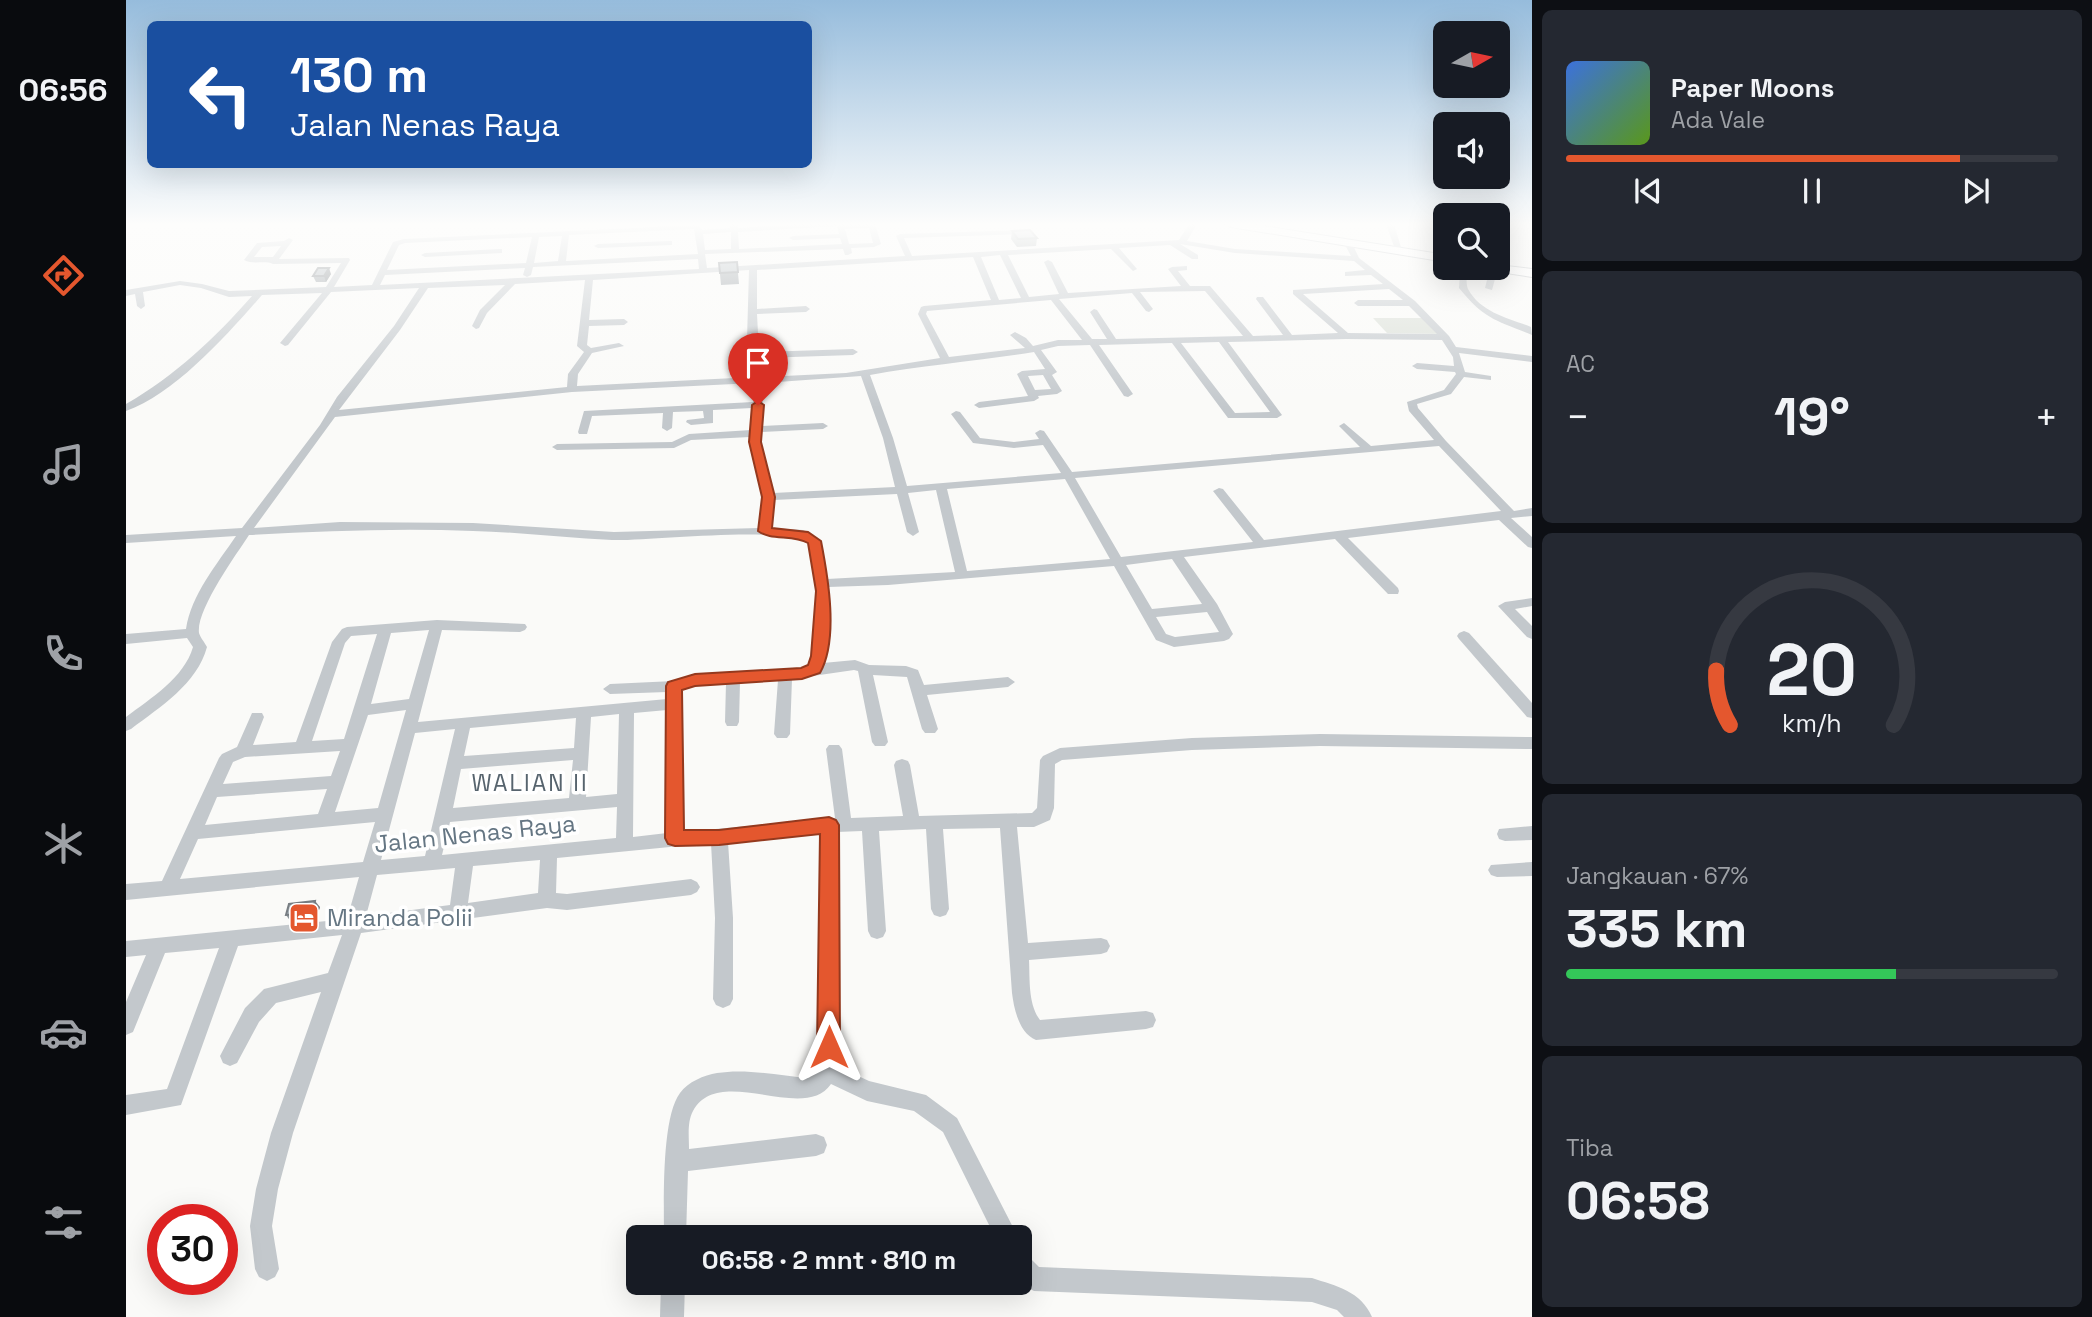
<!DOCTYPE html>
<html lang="id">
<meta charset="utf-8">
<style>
:root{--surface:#171b24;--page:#242831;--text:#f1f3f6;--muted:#9ea1a6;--line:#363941;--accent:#e4572e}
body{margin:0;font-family:"Space Grotesk",sans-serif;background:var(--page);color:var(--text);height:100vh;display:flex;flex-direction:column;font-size:26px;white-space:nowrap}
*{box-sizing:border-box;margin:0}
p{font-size:23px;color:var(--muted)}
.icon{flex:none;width:38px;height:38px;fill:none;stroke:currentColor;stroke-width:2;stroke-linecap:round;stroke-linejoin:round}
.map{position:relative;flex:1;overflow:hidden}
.details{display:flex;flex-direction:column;gap:10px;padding:10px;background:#0d0f14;width:560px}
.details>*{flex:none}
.top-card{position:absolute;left:21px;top:21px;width:665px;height:147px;border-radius:10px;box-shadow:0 7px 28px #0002;background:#1a4fa0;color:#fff;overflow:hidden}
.needle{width:46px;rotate:81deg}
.controls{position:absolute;left:1307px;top:21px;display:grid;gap:14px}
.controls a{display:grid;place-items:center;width:77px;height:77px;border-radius:10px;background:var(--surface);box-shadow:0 7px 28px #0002;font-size:35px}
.speed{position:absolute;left:21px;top:1204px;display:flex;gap:14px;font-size:35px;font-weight:700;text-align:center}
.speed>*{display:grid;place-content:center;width:91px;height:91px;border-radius:50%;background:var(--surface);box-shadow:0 7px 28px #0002;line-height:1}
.speed .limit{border:10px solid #d22;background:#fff;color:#111}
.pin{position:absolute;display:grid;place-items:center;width:60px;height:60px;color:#fff;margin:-72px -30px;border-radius:50% 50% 50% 0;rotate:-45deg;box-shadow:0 0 7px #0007}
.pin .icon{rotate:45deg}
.me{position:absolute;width:77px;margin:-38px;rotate:0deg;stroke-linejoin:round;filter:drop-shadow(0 0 5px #0008)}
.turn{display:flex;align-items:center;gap:24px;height:147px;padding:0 28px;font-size:32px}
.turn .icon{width:91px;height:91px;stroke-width:2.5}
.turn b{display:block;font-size:49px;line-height:60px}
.big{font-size:52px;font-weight:700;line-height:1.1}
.details .tile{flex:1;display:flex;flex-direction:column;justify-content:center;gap:10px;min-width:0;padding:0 24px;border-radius:10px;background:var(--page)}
.details .dial{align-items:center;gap:0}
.dial svg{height:182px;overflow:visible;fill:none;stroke:var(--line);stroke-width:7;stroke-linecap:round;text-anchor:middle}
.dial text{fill:var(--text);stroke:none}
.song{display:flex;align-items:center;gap:21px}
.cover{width:84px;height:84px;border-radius:10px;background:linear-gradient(135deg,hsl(220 70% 55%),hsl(90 70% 35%))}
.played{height:7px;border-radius:4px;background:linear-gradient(90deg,var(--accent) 80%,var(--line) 80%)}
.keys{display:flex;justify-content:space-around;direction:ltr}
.heat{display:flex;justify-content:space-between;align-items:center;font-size:38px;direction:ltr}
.charge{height:10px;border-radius:5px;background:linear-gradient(90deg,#34c759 67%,var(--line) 0)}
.trip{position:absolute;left:500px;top:1225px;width:406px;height:70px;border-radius:10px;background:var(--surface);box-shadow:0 7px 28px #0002;font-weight:700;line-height:70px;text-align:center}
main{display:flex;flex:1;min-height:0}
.tabs{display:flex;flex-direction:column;width:126px;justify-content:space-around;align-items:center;background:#090b0e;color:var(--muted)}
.tabs .icon{width:49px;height:49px}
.tabs .active{color:var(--accent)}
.tabs b{font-size:32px;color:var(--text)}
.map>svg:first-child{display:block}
</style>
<main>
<nav class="tabs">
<b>06:56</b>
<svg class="icon active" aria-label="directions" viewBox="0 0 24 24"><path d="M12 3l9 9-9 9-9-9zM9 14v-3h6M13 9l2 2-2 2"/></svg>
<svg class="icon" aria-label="music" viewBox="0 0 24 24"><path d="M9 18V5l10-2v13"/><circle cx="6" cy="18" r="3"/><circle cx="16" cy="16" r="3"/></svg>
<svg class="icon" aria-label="phone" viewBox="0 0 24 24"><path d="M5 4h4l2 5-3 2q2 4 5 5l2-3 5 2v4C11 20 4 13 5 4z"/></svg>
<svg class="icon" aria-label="climate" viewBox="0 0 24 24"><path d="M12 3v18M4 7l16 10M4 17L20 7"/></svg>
<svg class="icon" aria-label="car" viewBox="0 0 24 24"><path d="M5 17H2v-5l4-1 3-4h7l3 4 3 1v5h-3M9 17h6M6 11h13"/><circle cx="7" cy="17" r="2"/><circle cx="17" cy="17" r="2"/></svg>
<svg class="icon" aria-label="filters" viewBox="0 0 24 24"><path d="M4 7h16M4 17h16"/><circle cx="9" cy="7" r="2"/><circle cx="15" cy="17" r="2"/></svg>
</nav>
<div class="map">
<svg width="1406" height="1317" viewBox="0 0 1406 1317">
<rect width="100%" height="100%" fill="#fafaf8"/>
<path fill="#dadfd7" d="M1247,318H1302L1316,334L1261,333Z"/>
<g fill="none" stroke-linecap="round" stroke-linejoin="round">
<g stroke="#b4b9bd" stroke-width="2">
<g id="highway">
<path d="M1099,224H1125L1320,255V262L1105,227Z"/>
<path d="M1372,265L1406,269V277L1367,271L1365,268H1372Z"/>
</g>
</g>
<g fill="#c3c8cc" fill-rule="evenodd">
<path d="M604,224H612V228L677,224H749L755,244L748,247L725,248L726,253L722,255H719L717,249L579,254L581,268L779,256L770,236L774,234L901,230L905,232L901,234L778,238L786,256L1053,240L1063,224H1071L1061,241L1109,249L1225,256L1218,243L1225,241L1233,258L1289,301L1323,336L1330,347L1406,356V362L1333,353L1339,372L1365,376V380L1338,377L1325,394L1291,404L1292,408L1320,441L1388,511L1406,508V516L1385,518L1406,537V548L1402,547L1373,520L1222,538L1272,588L1273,591L1272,594H1262L1209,539L1058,557L1091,604L1107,634L1103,639L1098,641L1048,647L1030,640L988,566L762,585L702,587L704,623L697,663L729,660L743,665L780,666L792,670L798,685L882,677L889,682L882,687L801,695L812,729L809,733H799L796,729L781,677L747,675L762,742L759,746H749L746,742L732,671L728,670L666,679L664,734L661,738H651L648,734L652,680L614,682L613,722L611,726H601L599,722L600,683L569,685L555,689L557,832L709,818L700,749L703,745H713L716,749L725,818L777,816L768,765L770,761L776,759L782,761L784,765L793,816L906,813L911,808L914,760L917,756L934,748L1066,738L1194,734L1406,737V749L1194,746L1066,750L936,760L929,764L928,808L924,820L908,827H891L902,943L975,938L981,940L984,946L981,952L975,954L903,960C904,980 902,1004 914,1020L1020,1011L1027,1013L1030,1020L1027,1027L1020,1029L910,1040C893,1033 888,1009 886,993L874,828L817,829L823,909L820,915L814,917L808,915L805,909L800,829L753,831L760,931L757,937L751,939L745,937L742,931L736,831L711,832V1066L743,1081L800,1095L831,1118L892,1237H869L817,1132L788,1111L741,1101L705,1084C678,1124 593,1063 567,1111C561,1122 563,1137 563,1149L690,1134L698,1137L701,1145L698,1153L690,1156L562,1171L560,1237H538C538,1204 535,1118 554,1093C562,1082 578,1075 591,1073C621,1068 653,1076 683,1078L691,1069L695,833L602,842L607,918V999L604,1005L597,1008L590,1005L587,999L589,918L585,843L431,858L430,893L441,894L565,879L571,882L574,887L571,892L565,895L441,910L421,908L235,933L167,1133L152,1189L146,1226L153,1269L149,1277L141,1281L133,1277L129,1269L124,1226L130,1189L145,1133L195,992L150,1003L133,1022L111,1063L104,1066L97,1063L94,1056L119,1008L138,989L202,973L216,935L112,946L55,1105L0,1115V1095L41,1089L93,948L39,953L7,1032L0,1035V1002L20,955L0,957V941L221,919L233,877L0,900V884L36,881L93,758L96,754L111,747L126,713H136L138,717L127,745L170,742L206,642L216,629L221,627L311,620L399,624L401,627L399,630L394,632L316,630L292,722L541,699V692L484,694L477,689L484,684L548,681L569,675L675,668L682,666C697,627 690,582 682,543C655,525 527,541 486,540C440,538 394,532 347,531C273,528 198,531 123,535C110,555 70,610 73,633C74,637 79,643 81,647C71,684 34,707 5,729L0,731V717C25,698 58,678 67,647L61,638L0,644V634L60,629C65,595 91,564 110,536L0,543V535L116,528L194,425L211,397L268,326L293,288L205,292L162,345L159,346L154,343L196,293L136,295C102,334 49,394 0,411V404C49,376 89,338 126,296L103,297L75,288L54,285L17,292L19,306L15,309L11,306L9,294L0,296V290L54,281L76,284L103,291L200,287L215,263L147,264C139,260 127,265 118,260L131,243L158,241L163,238L167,240L153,259L223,258L224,260L208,287L246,285L267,242L278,239L570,225L577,230L604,228ZM711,226L713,234L667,236L663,238L667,240L714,238L716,244L613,249L612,232ZM743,228L747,243L723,244L719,229ZM568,229L572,254L440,261L443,235ZM605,232V249L579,250L577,234ZM436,236L432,261L408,263L413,237ZM406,237L400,263L261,270L273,245L279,243ZM1054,244L1109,253L1228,261L1239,270L1219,272V276L1245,275L1257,284L1167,290V294L1212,333L1166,335L1137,297H1131L1130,299L1157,335L1127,336L1084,286H1064L1052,271L1061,270V266L1046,267L1042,269L1055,286L942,293L926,262L922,260L918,262L933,294L903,297L882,255L985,249L1007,271L1011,269L993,248L1044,245L1066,259H1072V255ZM155,246L147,257H128L136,247ZM874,255L895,298L873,300L855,257ZM847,257L865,300L798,306L795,307L792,314L814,358L720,373L637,377L634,358L727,355L732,352L727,349L633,352L631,314L680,312L684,309L680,306L631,309V270ZM572,259L573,269L254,285L259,275L399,268L397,275L401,277L405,275L407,267ZM623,270L621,339L628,377L451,386L452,374L466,353L498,346L493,343L465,348L461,345L463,326L498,325L502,322L498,319L463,320L467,280ZM459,280L451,346L458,352L442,374L441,387L213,410L274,330L302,288L379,285L354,310L346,326L350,329L353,328L361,313L389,284ZM1263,289L1277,300H1232L1228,303L1232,306H1283L1311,334L1222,333L1177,294ZM1079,291L1117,336L990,339L971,310L968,309L964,312L981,339H966L933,299L1006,293L1020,311L1023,312L1027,309L1014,292ZM925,300L956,340H932L907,346L900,338L889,332L884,335L899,348L823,357L800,314L801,311ZM1220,339L1316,340L1327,357L1328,366L1291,363L1286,366L1291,369L1329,372L1330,374L1318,390L1281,402L1283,411L1308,440L1245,446L1218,423L1213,426L1234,447L946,472L918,431L914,430L909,433L913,439L888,442L854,438L834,412L830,411L825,414L847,443L888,448L917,445L935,473L781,486L767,438L744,375C798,365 853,361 908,352L919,369L896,371L891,374L902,396L853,402L848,405L853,408L908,401L913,398L912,396L931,394L936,391L926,375L931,372L915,350L932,346L964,345L998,396L1002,397L1007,394L973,345L1046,343L1102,418H1151L1156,415L1102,342ZM1093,342L1144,412L1109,413L1055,343ZM917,375L925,389L909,390L902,376ZM735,376L757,438L769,487L647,493L634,442L635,432L697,429L702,426L697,423L635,426L638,383ZM628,383L627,402L458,411L452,432L453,434H461L466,416L537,413L536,428L541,431L546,428L547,412L577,411L578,418L561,420L560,422L565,425L587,423V410L626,408L625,430L563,434L546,442L431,444L426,447L431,450L548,448L565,440L624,437L636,497L633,528L488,532L347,523L214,522L128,528L209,417L446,392ZM1313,446L1375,511L1138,540L1097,489L1093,488L1087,491L1127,542L995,557L949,478ZM939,479L984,559L841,571L821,489ZM810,490L829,572L701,579L692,538L677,530L645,528L648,500L771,494L781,532L787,536L793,532L782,493ZM1046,559L1076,604L1026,609L1000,565ZM1081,612L1093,632L1049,637L1040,634L1030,617ZM303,630L283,699L245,704L265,633ZM251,634L218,739L186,741L219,643L225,636ZM280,710L252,808L209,812L242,715ZM541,710V833L507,837L508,713ZM493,714L491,794L460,797L465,717ZM450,718L448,748L338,756L344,728ZM329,729L299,856L255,860L289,733ZM214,751L205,776L97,784L107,762L119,757ZM447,760L443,798L327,808L335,769ZM201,789L192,814L79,825L91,797ZM491,807L490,838L316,855L324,822ZM249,822L237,862L54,879L72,839ZM414,860L412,893L342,903L347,866ZM329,868L324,905L240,916L251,875Z"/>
<path d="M1260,224H1268L1277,254L1270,252Z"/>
<path d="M543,241H546V245L472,248L468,246L472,244Z"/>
<path d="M373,249H376V253L299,257L295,255L299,253Z"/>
<path d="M1354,268H1362L1361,275L1369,279L1366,290L1359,288L1361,280L1353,276Z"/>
<path d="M1334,272H1340C1341,277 1340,285 1342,289C1355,313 1383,318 1405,327L1406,335C1370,320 1359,320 1333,288Z"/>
<path d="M1406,598V606L1389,609L1406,626V639L1401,637L1372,606L1379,602Z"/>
<path d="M1338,631L1343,633L1406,703V718L1401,717L1333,639L1331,636L1333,633Z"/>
<path d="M1406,826V840L1379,841L1373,839L1371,834L1373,829Z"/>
<path d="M1406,862V876L1371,877L1365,875L1362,870L1365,865Z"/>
<path d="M894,1252L902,1256L913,1267L1186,1278C1210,1286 1235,1291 1246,1317H1218L1211,1310L1186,1302L908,1291L900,1287L894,1281Z"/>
<path d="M535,1283H559L558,1317H534Z"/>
</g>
<use href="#highway" fill="#fff" fill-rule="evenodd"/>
</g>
<g fill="#929a9f">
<path d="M886,231L911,238L910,246L891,247L885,239Z"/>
<path d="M611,262L613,284L595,285L593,263Z"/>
<path d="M205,274L200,282H190L187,276Z"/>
<path d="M194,907L190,919L165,922L160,915Z"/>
</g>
<g fill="#777d82">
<path d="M203,268L205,274L200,282L198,276Z"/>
<path d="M189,901L194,907L190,919L186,913Z"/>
</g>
<g fill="#aab3b9" stroke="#777d82" stroke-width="2">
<path d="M904,230L911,238L892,239L886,231Z"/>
<path d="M611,262L612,272L594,273L593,263Z"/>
<path d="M192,268H203L198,276H187Z"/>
<path d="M189,901L186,913L160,915L163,904Z"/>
</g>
<linearGradient id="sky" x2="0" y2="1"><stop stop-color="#96bcdc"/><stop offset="0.55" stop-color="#fdfdfc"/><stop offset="1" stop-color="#fdfdfc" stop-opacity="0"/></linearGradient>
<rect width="1406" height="408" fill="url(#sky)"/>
<path fill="#e4572e" stroke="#94391e" stroke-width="2" d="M632,401L638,405L635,442L649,497L646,528L682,532L695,541C702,577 713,639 694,673L676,679L569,686L556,690L558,830H593L703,817L710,820L713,825L714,1047L711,1055L703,1058L695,1055L691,1047L694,834L593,845L549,846L542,844L539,838L540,686L542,682L569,674L675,668L682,665L685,656L690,591L682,543C667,534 645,541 632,531L636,497L623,442L626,405Z"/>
<defs>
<g id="hotel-square" transform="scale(1.575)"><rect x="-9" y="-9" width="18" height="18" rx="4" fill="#e4572e" stroke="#fff"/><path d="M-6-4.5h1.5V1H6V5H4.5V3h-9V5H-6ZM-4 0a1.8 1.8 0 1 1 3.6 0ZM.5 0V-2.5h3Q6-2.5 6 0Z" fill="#fff"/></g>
</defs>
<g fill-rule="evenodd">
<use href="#hotel-square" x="178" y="918"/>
</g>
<g text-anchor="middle" stroke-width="7" stroke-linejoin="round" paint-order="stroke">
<g font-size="23" letter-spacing="2" fill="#57646e" stroke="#fff">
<text x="404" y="791">WALIAN II</text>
</g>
<g font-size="24" fill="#657683" stroke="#fff">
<text transform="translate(349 834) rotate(-6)" y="8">Jalan Nenas Raya</text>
</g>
<g font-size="24" fill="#657683" stroke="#fff" text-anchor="start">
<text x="201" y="926">Miranda Polii</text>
</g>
</g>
</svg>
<div class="controls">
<a><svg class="needle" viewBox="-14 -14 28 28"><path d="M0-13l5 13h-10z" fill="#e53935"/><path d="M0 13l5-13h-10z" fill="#9ea1a6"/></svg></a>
<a><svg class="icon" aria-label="sound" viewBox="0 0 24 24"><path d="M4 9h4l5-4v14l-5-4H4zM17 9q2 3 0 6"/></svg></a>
<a><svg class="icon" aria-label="search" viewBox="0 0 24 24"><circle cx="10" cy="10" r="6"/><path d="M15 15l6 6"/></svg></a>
</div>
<div class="speed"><div class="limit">30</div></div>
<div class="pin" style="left:632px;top:405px;background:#d93025"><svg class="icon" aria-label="arrive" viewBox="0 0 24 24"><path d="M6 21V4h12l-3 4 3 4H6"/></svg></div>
<svg class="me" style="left:703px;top:1047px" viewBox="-20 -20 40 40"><path d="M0-17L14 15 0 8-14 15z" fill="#e4572e" stroke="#fff" stroke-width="4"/></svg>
<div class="trip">06:58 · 2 mnt · 810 m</div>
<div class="top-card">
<div class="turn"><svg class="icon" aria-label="left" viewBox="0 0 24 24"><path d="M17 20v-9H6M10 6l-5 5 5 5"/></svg><div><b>130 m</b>Jalan Nenas Raya</div></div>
</div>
</div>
<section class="details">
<div class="tile">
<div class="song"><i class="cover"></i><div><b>Paper Moons</b><p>Ada Vale</p></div></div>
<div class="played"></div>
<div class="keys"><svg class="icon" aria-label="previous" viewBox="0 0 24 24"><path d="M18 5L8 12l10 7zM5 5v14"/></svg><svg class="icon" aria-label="pause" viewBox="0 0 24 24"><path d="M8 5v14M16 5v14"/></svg><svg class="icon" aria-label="next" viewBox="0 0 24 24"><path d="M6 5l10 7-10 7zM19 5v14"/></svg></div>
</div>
<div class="tile"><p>AC</p>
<div class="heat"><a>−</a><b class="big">19°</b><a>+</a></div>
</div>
<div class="tile dial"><svg viewBox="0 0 100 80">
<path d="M14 69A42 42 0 1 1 86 69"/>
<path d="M14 69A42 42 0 0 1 8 45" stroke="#e4572e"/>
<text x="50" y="56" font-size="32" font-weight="700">20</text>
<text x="50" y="72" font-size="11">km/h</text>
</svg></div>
<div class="tile"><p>Jangkauan · 67%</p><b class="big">335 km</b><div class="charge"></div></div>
<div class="tile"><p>Tiba</p><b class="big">06:58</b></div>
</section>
</main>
